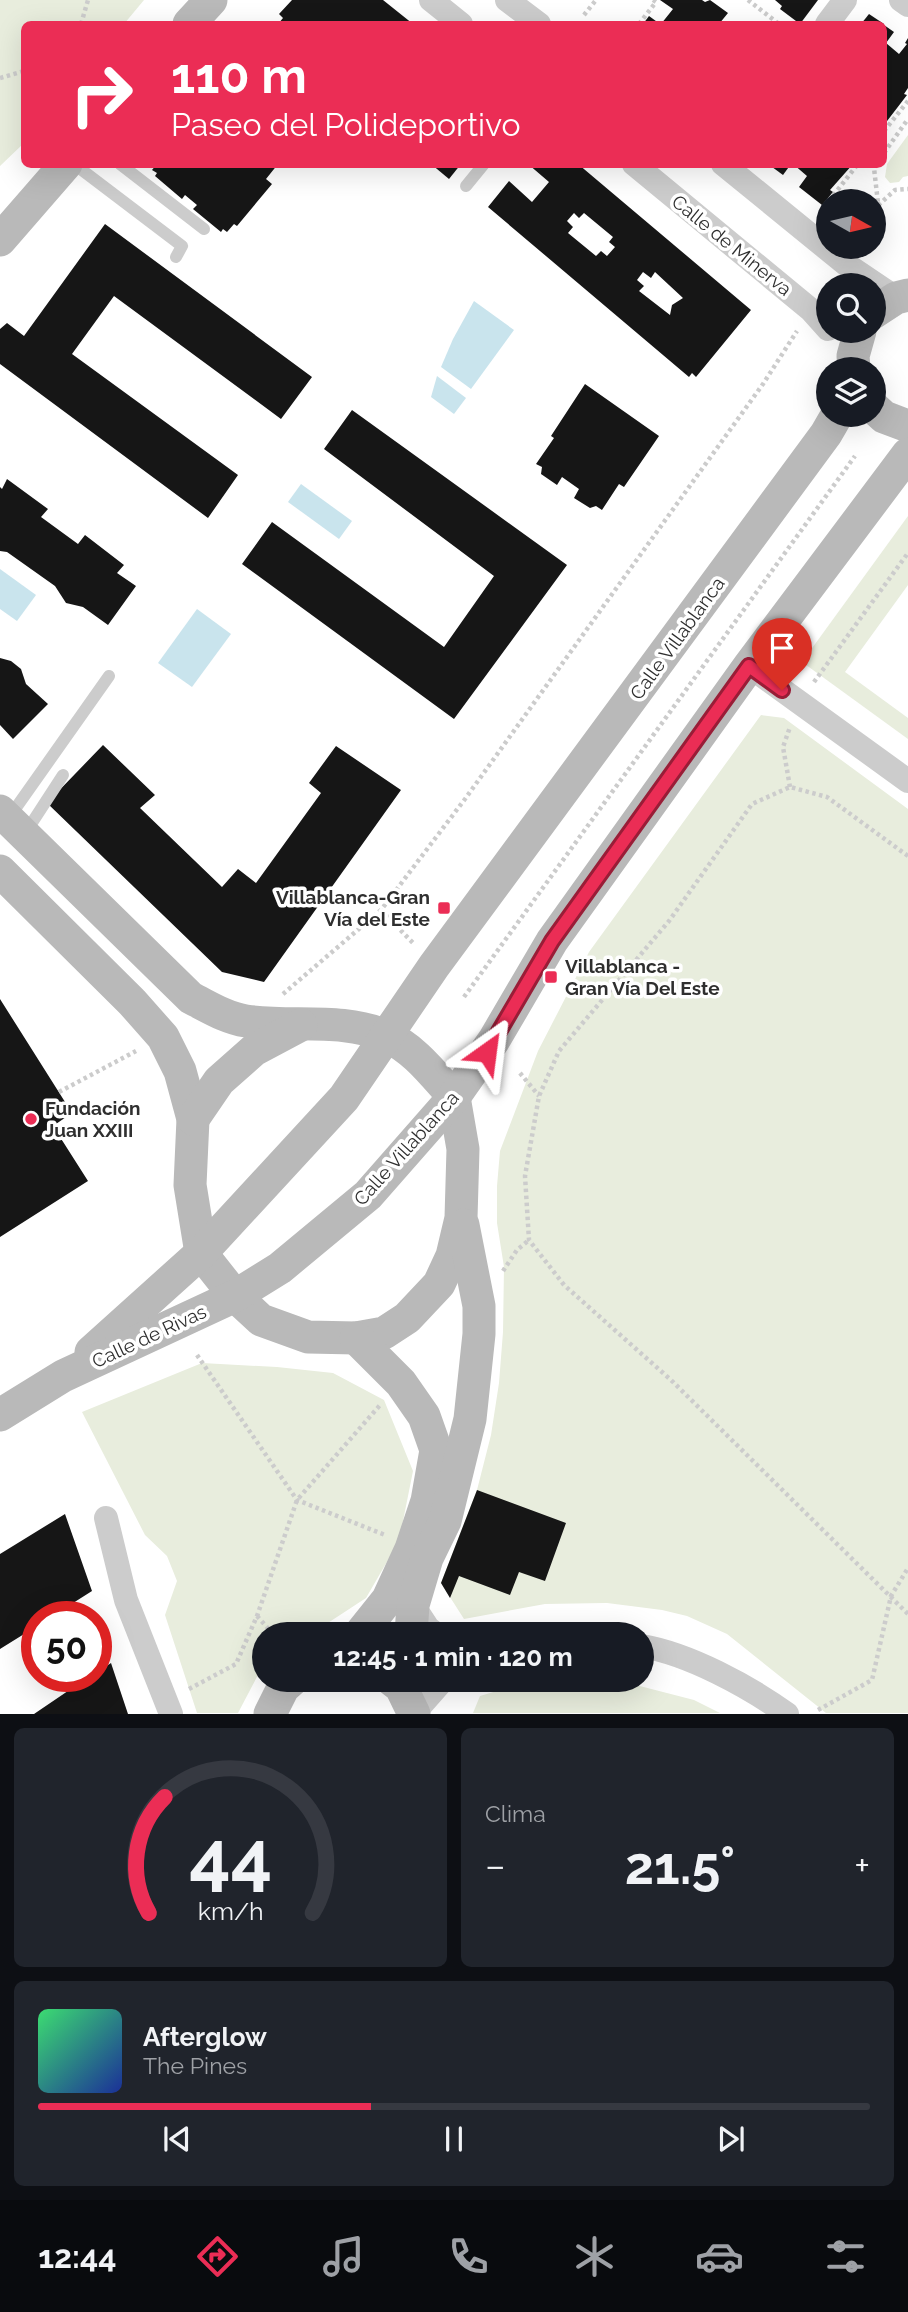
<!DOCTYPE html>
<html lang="es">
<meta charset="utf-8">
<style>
:root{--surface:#171b24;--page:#20242c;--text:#f1f3f6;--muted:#9ea1a6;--line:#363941;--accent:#eb2d55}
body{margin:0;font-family:Raleway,sans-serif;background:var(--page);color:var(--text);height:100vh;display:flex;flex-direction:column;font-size:26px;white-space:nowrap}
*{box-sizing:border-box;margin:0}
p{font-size:23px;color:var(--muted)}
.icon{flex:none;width:38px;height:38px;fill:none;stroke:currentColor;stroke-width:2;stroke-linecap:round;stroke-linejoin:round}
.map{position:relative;height:1714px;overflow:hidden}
.details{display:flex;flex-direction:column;gap:14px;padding:14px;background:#0d0f14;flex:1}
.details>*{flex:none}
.top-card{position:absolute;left:21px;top:21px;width:866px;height:147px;border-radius:10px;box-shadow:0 7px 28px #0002;background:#eb2d55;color:#fff;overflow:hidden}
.needle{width:46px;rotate:98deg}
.buttons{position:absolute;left:816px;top:189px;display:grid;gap:14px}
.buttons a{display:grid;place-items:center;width:70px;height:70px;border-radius:50%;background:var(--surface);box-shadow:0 7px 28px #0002;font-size:35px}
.speed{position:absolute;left:21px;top:1601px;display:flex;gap:14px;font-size:35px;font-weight:700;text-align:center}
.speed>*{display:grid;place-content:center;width:91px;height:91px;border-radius:50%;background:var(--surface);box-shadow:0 7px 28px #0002;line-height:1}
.speed .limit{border:10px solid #d22;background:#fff;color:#111}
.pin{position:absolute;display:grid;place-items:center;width:60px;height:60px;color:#fff;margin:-72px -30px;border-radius:50% 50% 50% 0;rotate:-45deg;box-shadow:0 0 7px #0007}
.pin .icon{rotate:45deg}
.me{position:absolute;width:77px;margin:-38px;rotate:31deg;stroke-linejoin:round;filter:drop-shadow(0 0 5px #0008)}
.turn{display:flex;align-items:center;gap:24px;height:147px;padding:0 35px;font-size:32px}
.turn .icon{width:91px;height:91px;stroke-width:2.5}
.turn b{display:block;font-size:49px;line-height:60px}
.big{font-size:52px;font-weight:700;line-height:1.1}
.details .card{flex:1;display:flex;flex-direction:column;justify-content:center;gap:10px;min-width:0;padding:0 24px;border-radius:10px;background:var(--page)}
.details .dial{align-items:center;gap:0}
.dial svg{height:182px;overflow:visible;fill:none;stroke:var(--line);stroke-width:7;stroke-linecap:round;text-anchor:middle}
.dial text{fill:var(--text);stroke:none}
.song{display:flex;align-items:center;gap:21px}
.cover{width:84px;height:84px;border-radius:10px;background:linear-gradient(135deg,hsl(140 70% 55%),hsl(230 70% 35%))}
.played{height:7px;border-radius:4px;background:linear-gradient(90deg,var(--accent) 40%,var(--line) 40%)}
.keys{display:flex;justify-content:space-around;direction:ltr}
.heat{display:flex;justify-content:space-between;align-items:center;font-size:38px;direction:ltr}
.details .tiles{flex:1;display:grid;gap:14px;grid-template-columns:1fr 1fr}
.card:last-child{grid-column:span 2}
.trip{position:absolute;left:252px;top:1622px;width:402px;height:70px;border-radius:35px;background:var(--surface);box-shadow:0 7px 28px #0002;font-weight:700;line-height:70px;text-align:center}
.tabs{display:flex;height:112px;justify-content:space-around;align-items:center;background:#090b0e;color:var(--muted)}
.tabs .icon{width:49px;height:49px}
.tabs .selected{color:var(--accent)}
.tabs b{font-size:32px;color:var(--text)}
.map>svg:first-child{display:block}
</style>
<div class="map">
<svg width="908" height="1714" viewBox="0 0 908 1714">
<rect width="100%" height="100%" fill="#fff"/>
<g fill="#e8eddd">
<path d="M0,0H144L124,24H24V143L0,166Z"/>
<path d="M908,135V176L903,177L899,182L890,183L885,177L887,164Z"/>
<path d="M908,516V585L845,672L908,718V739L802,662Z"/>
<path d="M761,715L784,718L908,809V1713H826L727,1634L687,1616L662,1610L607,1603L545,1604L464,1619L441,1583L477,1490L491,1435L499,1383L503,1332L504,1267L497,1223V1186L500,1151L538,1051L589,952Z"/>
<path d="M202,1363L277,1367L333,1373L384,1400L413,1471L399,1541L366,1598L311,1634H264V1668L260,1671L238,1713H197L165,1615L177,1581L167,1556L145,1535L82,1412Z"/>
<path d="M572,1680L632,1684L694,1700L720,1713H473L480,1696L510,1687Z"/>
</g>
<g fill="#c9e4ed">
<path d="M474,301L514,330L471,389L441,367L453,339Z"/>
<path d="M437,376L466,398L454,414L431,397Z"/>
<path d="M301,484L352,521L339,539L288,502Z"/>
<path d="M0,569L36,595L17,621L0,609Z"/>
<path d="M197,609L231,634L192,687L158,663Z"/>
</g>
<g fill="#161616" fill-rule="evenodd">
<path d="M292,0H383L413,24H278L283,18L279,14Z"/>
<path d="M660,0H702L705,2L710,0L728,13L719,24H661L673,9Z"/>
<path d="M775,0H818L800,24L780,9L782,6Z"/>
<path d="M869,14L884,24H861Z"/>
<path d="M649,16L660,24H643Z"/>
<path d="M884,25L894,32L886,43L899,54L907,44L905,43L908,38V88L904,94L907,95L884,125Z"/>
<path d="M157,164H278L266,179L272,184L237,226L234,224L227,232L223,229L221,232L193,209L197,205L185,195L182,199L155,176L157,173L152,170Z"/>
<path d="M431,164H461L449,179Z"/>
<path d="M528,164H578L751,310L696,377L692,373L689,377L488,207L509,181L532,202L549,182ZM574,213L579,218L584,213L613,237L609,242L615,247L607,256L601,251L596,256L568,233L573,227L567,221ZM643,272L651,278L655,272L683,298L672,305L670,315L639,291L644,286L637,280Z"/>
<path d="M768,164H791L783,175Z"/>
<path d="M793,164H853L830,190L833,192L822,205L799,187L807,176Z"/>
<path d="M105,224L312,377L281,419L114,296L72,354L238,475L208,518L0,364V329L7,323L24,336Z"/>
<path d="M585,384L659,436L624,487L619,484L602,510L596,506L590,508L574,498L579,489L562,477L557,485L541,474L542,467L536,464L554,438L551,436Z"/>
<path d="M352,410L567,565L454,719L242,564L272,522L444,647L494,576L324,449Z"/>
<path d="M7,479L48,509L41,517L78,544L85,535L124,565L117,573L136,586L108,625L83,607L66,603L55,586L7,552L0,551V487L2,489Z"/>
<path d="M0,658L11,661L21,669L26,684L48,704L13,739L0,725Z"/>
<path d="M103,745L155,795L140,808L222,887L238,869L256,883L321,793L309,783L336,746L401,790L264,982L222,972L47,803Z"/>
<path d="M0,999L72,1113L53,1126L88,1181L0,1237Z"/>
<path d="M477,1490L566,1523L545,1581L519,1572L510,1595L459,1576L450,1598L441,1583Z"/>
<path d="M65,1514L92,1591L51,1617H37V1626L0,1649V1554Z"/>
<path d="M111,1663L128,1714H34L90,1676H96V1673Z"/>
</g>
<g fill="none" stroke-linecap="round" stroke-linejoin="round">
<g stroke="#ccc" stroke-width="4.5" stroke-dasharray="3.5 3.5" stroke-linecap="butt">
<path d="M748,0L779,24"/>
<path d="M584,15L596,0"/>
<path d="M81,24L88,0"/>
<path d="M639,24L656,2L653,0"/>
<path d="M0,78L24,71"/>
<path d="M884,131L908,101"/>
<path d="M884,153L908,119"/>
<path d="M876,164L874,168L878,203"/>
<path d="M829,201L858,164"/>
<path d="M873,210L895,190L908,189"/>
<path d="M814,682L908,553"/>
<path d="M790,787L783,747L790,727"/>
<path d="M908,856L827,797L790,787L752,804L669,921L559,1051L539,1096L525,1176L529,1240L564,1285L671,1380L908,1614"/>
<path d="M381,910L414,944"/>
<path d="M283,994L381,910L465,799L763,384L797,331"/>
<path d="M464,997L855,456"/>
<path d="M520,1073L539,1096"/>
<path d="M59,1092L136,1051"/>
<path d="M503,1271L517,1250L529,1240"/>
<path d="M197,1355L297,1500L385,1535"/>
<path d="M257,1616L273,1634"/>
<path d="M189,1689L236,1664L257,1616L297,1500L381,1404"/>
<path d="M818,1710L872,1680L891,1596L908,1568"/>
</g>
<g stroke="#ccc" stroke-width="12">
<path d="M74,164L182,246L176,257"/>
<path d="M120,164L204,229"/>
<path d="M466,186L484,164"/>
<path d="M8,819L109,676"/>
<path d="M24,835L63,775"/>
</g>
<g stroke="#ccc" stroke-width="24">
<path d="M431,0L461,24"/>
<path d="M507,0L539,24"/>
<path d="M901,0L908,5"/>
<path d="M827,24L845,0"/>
<path d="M634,164L811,310L828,329"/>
<path d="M723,164L847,265L896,298"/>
<path d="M749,666L908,781"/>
<path d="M106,1518L126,1600L171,1714"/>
<path d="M413,1605L428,1628L436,1634"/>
<path d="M642,1646C689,1654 748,1686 787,1714"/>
<path d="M414,1713L443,1680"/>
</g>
<g stroke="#b9b9b9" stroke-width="33">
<path d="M189,24L211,0"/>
<path d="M0,240L66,164"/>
<path d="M873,313L896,298L908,295"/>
<path d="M854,369L853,356L860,331"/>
<path d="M873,407L884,417L908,426"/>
<path d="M0,811L191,998C209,1007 226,1018 246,1021C292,1028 342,1017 386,1036C415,1049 433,1074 454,1097"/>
<path d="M0,871L132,1002L163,1037L180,1071L193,1119L190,1185L201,1253L235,1296L261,1320L308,1337L356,1338L384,1333L407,1318L439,1284L452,1256L461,1218L463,1149L454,1097"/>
<path d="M193,1119L219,1081L254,1050L301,1025"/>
<path d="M356,1338L401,1383L424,1416L436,1450L427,1501L411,1549L388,1599L360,1634"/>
<path d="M91,1352L201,1253L344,1098L434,966L826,434L837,415"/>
<path d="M0,1415L63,1376L235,1296L280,1268L368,1195L454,1097L494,1040L552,941L749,666L908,454"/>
<path d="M411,1634L413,1605L427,1558L445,1521L470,1419L479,1334V1306L463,1225"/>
<path d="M392,1680L401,1687L414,1714"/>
<path d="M270,1714L283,1688L292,1680"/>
</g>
</g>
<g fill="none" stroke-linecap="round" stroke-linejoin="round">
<g stroke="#991d37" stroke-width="18">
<path id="route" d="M487,1052L552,941L749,666L782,690"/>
</g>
<use href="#route" stroke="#eb2d55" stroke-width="12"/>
</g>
<g fill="#eb2d55" stroke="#fff" stroke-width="2.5">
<rect x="437" y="901" width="14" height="14" rx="3.5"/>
<rect x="544" y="970" width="14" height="14" rx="3.5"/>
<circle cx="31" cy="1119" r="7"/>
</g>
<g text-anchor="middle" stroke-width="7" stroke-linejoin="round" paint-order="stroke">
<g font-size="19" fill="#2f2f2f" stroke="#fff">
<text transform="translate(732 245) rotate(39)" y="7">Calle de Minerva</text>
<text transform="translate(677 638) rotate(-54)" y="7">Calle Villablanca</text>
<text transform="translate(406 1148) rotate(-48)" y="7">Calle Villablanca</text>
<text transform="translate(149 1336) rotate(-25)" y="7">Calle de Rivas</text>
</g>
<g font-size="19" font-weight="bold" fill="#2f2f2f" stroke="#fff" text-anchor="start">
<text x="430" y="904" text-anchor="end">Villablanca-Gran<tspan x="430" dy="22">Vía del Este</tspan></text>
<text x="565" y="973">Villablanca -<tspan x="565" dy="22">Gran Vía Del Este</tspan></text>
<text x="45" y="1115">Fundación<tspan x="45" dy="22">Juan XXIII</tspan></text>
</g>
</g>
</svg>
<div class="buttons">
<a><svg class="needle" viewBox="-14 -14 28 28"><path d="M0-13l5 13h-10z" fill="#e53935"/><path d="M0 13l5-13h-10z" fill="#9ea1a6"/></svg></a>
<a><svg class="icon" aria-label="search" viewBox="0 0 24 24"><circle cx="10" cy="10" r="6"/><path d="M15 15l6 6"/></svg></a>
<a><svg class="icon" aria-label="layers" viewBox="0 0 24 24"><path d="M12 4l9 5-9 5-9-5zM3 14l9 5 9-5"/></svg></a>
</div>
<div class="speed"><div class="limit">50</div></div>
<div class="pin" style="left:782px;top:690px;background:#d93025"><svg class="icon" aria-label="arrive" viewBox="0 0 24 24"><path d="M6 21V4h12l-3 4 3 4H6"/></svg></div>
<svg class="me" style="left:487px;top:1052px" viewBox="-20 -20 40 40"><path d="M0-17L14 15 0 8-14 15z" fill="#eb2d55" stroke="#fff" stroke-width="4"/></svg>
<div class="trip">12:45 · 1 min · 120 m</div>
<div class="top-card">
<div class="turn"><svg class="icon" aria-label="right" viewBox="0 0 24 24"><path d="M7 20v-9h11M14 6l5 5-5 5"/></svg><div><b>110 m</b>Paseo del Polideportivo</div></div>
</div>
</div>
<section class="details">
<div class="tiles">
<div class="card dial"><svg viewBox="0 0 100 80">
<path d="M14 69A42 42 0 1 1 86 69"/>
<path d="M14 69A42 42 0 0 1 21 18" stroke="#eb2d55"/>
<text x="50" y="56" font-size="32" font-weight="700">44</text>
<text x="50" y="72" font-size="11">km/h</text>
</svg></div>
<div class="card"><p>Clima</p>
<div class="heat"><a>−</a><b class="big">21.5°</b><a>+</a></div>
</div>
<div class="card">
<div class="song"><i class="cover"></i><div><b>Afterglow</b><p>The Pines</p></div></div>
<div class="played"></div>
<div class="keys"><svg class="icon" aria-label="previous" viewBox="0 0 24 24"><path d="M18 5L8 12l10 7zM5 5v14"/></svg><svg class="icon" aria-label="pause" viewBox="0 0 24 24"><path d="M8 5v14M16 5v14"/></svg><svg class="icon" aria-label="next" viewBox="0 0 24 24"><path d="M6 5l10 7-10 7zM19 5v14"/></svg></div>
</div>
</div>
</section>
<nav class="tabs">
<b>12:44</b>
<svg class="icon selected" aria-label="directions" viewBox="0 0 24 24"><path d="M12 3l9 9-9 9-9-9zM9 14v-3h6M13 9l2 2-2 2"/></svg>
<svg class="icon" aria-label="music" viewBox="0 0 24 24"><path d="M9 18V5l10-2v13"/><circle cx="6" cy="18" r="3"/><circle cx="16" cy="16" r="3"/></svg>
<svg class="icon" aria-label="phone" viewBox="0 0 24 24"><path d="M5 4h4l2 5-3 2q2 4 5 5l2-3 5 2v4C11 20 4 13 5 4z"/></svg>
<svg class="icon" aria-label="climate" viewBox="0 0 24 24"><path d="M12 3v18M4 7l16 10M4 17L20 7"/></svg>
<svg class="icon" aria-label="car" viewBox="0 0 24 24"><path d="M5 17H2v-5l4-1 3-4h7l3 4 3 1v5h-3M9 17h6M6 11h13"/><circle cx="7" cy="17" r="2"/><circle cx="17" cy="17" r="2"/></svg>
<svg class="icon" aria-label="filters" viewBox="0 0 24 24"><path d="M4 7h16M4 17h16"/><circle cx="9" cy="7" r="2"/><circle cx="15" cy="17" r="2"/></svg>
</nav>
